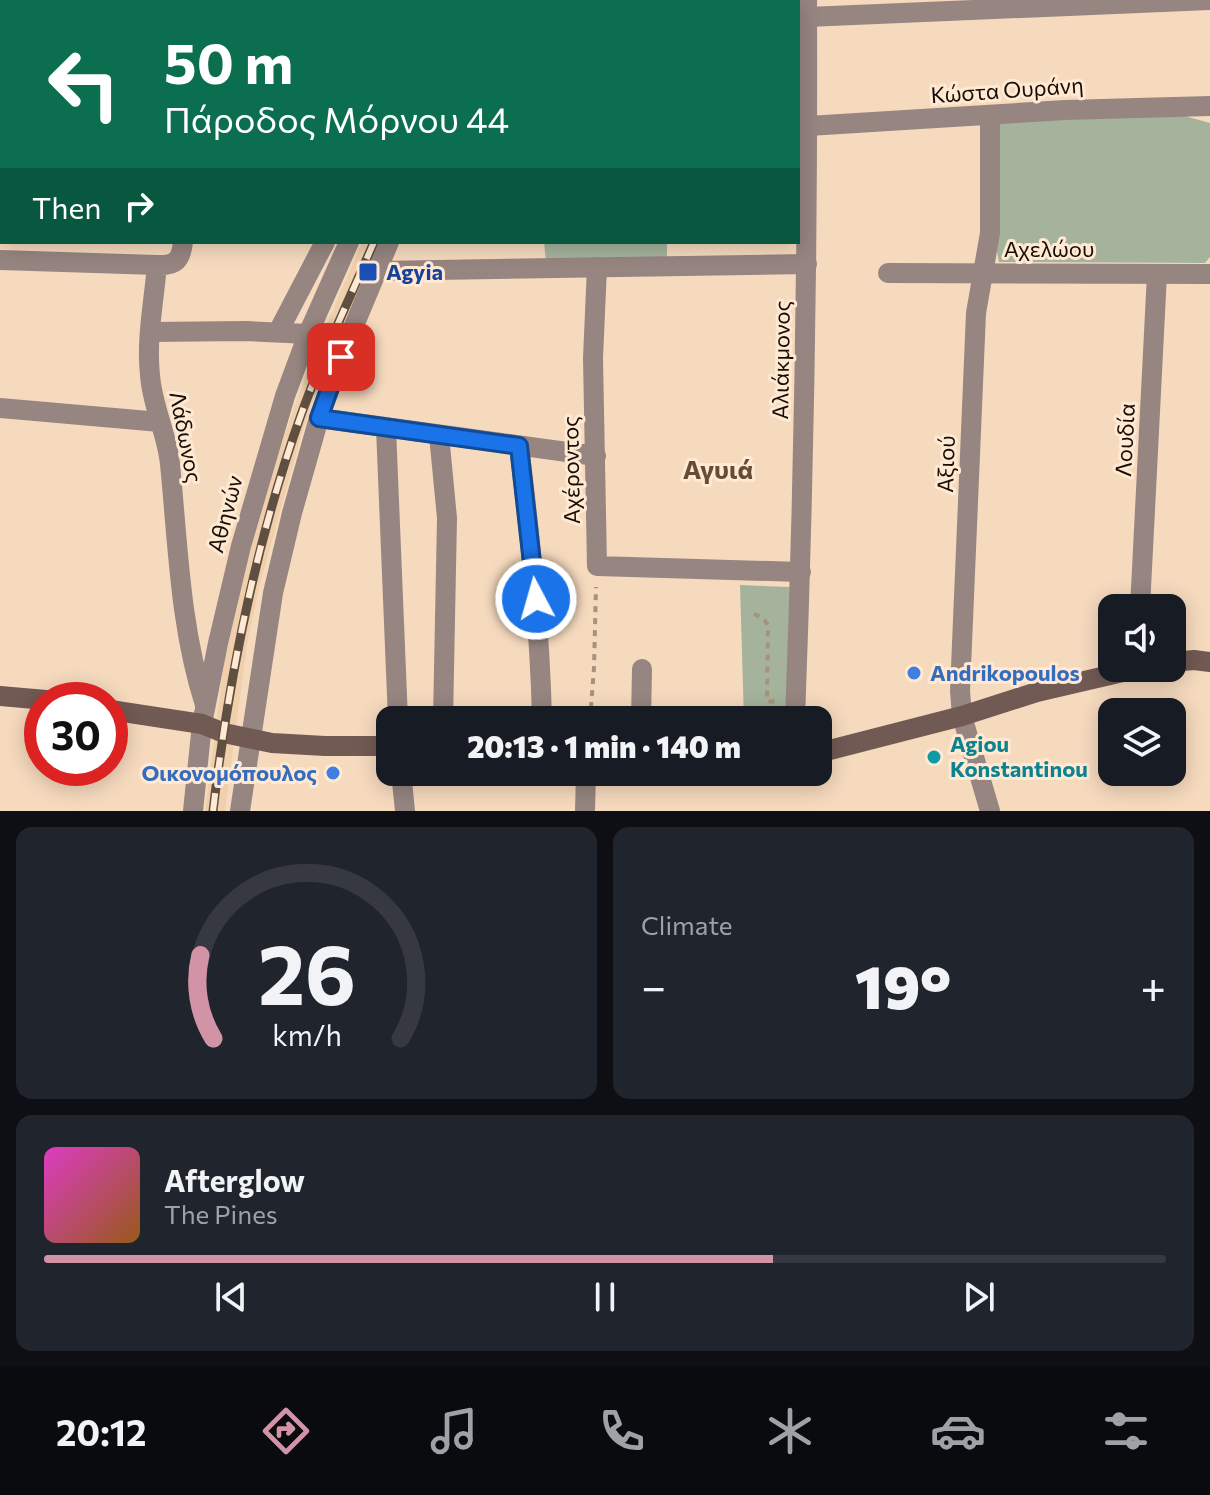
<!DOCTYPE html>
<meta charset="utf-8">
<style>
:root{--surface:#171b24;--page:#20242c;--text:#f1f3f6;--muted:#9ea1a6;--line:#363941;--accent:#d393a7}
body{margin:0;font-family:Commissioner,sans-serif;background:var(--page);color:var(--text);height:100vh;display:flex;flex-direction:column;font-size:30px;white-space:nowrap}
*{box-sizing:border-box;margin:0}
p{font-size:26px;color:var(--muted)}
.icon{flex:none;width:44px;height:44px;fill:none;stroke:currentColor;stroke-width:2;stroke-linecap:round;stroke-linejoin:round}
.map{position:relative;height:811px;overflow:hidden}
.drawer{display:flex;flex-direction:column;gap:16px;padding:16px;background:#0d0f14;flex:1}
.drawer>*{flex:none}
.top-card{position:absolute;left:0px;top:0px;width:800px;height:244px;box-shadow:0 4px 20px #0003;background:#0b6e4f;color:#fff;overflow:hidden}
.buttons{position:absolute;left:1098px;top:594px;display:grid;gap:16px}
.buttons a{display:grid;place-items:center;width:88px;height:88px;border-radius:16px;background:var(--surface);box-shadow:0 4px 20px #0003;font-size:40px}
.speed{position:absolute;left:24px;top:682px;display:flex;gap:16px;font-size:40px;font-weight:700;text-align:center}
.speed>*{display:grid;place-content:center;width:104px;height:104px;border-radius:50%;background:var(--surface);box-shadow:0 4px 20px #0003;line-height:1}
.speed .limit{border:12px solid #d22;background:#fff;color:#111}
.pin{position:absolute;display:grid;place-items:center;width:68px;height:68px;color:#fff;margin:-34px;border-radius:16px;box-shadow:0 4px 12px #0006}
.me{position:absolute;width:88px;margin:-44px;rotate:354deg;stroke-linejoin:round;filter:drop-shadow(0 0 6px #0008)}
.turn{display:flex;align-items:center;gap:28px;height:168px;padding:0 32px;font-size:36px}
.turn .icon{width:104px;height:104px;stroke-width:2.5}
.turn b{display:block;font-size:56px;line-height:68px}
.then{display:flex;align-items:center;height:76px;padding:0 32px;background:#0003;gap:16px;font-size:30px}
.big{font-size:60px;font-weight:800;line-height:1.1}
.drawer .widget{flex:1;display:flex;flex-direction:column;justify-content:center;gap:12px;min-width:0;padding:0 28px;border-radius:16px;background:var(--page)}
.drawer .dial{align-items:center;gap:0}
.dial svg{height:208px;overflow:visible;fill:none;stroke:var(--line);stroke-width:7;stroke-linecap:round;text-anchor:middle}
.dial text{fill:var(--text);stroke:none}
.song{display:flex;align-items:center;gap:24px}
.cover{width:96px;height:96px;border-radius:12px;background:linear-gradient(135deg,hsl(310 70% 55%),hsl(30 70% 35%))}
.played{height:8px;border-radius:4px;background:linear-gradient(90deg,var(--accent) 65%,var(--line) 65%)}
.keys{display:flex;justify-content:space-around;direction:ltr}
.heat{display:flex;justify-content:space-between;align-items:center;font-size:44px;direction:ltr}
.drawer .tiles{flex:1;display:grid;gap:16px;grid-template-columns:1fr 1fr}
.widget:last-child{grid-column:span 2}
.trip{position:absolute;left:376px;top:706px;width:456px;height:80px;border-radius:16px;background:var(--surface);box-shadow:0 4px 20px #0003;font-weight:800;line-height:80px;text-align:center}
.menu{display:flex;height:128px;justify-content:space-around;align-items:center;background:#090b0e;color:var(--muted)}
.menu .icon{width:56px;height:56px}
.menu .current{color:var(--accent)}
.menu b{font-size:36px;color:var(--text)}
.map>svg:first-child{display:block}
</style>
<div class="map">
<svg width="1210" height="811" viewBox="0 0 1210 811">
<rect width="100%" height="100%" fill="#f6dabe"/>
<path fill="#efcfac" d="M362,242H381L327,363L301,436L260,584L247,644L225,811H205L226,648L243,573L278,454L308,368Z"/>
<g fill="#a5b39c">
<path d="M502,0H801L798,2H501Z"/>
<path d="M1181,115L1210,123V257L1205,263L999,262L997,252V131L1001,122Z"/>
<path d="M544,242H667V262H546Z"/>
<path d="M740,585L790,587L786,711L784,720H744Z"/>
</g>
<g fill="none" stroke-linecap="round" stroke-linejoin="round">
<g stroke="#a7927c" stroke-width="4" stroke-dasharray="6 6" stroke-linecap="butt">
<path d="M754,614L763,618L768,625L767,701L776,702"/>
<path d="M590,720L594,668L596,587"/>
</g>
<g stroke="#968580" stroke-width="20">
<path d="M167,0V2"/>
<path d="M807,17L1210,0"/>
<path d="M808,126L1065,110L1210,106"/>
<path d="M183,242C181,260 176,266 157,265C154,301 146,339 150,375C152,406 167,433 170,464C178,545 180,628 205,705"/>
<path d="M0,260L157,265"/>
<path d="M597,267L593,358L597,566L801,572"/>
<path d="M377,271L807,264"/>
<path d="M888,273L1210,274"/>
<path d="M151,332L246,331L308,334"/>
<path d="M278,332L325,242"/>
<path d="M0,408L160,422"/>
<path d="M319,418L596,456"/>
<path d="M386,428L398,720"/>
<path d="M439,435L447,518L443,720"/>
<path d="M519,446C530,537 540,628 542,720"/>
<path d="M1140,608L1157,274"/>
<path d="M641,720L642,669"/>
<path d="M795,720C804,480 808,240 807,0"/>
<path d="M401,772L405,811"/>
<path d="M240,811L273,593L292,513L319,418L341,357L389,242"/>
<path d="M585,811L586,772"/>
<path d="M990,811L962,716L960,691L976,313L990,233V115"/>
</g>
<g stroke="#968580" stroke-width="20">
<path d="M457,2L458,0"/>
<path d="M193,811L202,724L218,643L241,546L285,396L308,334L349,242"/>
</g>
<g stroke="#715a53" stroke-width="20">
<path d="M1172,662L1194,660L1210,662"/>
<path d="M0,696L46,700"/>
<path d="M110,710L202,724L224,733L272,743L325,746H390"/>
<path d="M818,753L962,716L1037,692L1140,668"/>
</g>
<g stroke="#5f4f40" stroke-width="9">
<g id="rail">
<path d="M482,2L483,0"/>
<path d="M213,811C229,676 255,544 301,415C322,356 349,300 374,242"/>
</g>
</g>
<use href="#rail" stroke="#ffe9d2" stroke-width="6" stroke-dasharray="18" stroke-linecap="butt"/>
</g>
<g fill="none" stroke-linecap="round" stroke-linejoin="round">
<g stroke="#114b97" stroke-width="20">
<path id="route" d="M341,357L319,418L519,446L536,599"/>
</g>
<use href="#route" stroke="#1a73e8" stroke-width="14"/>
</g>
<rect fill="#1a4fb4" stroke="#ffe9d2" stroke-width="3" x="358" y="262" width="20" height="20" rx="4"/>
<g fill="#3f7fe0" stroke="#ffe9d2" stroke-width="3">
<circle cx="914" cy="673" r="8"/>
<circle cx="333" cy="773" r="8"/>
</g>
<circle fill="#0f9aa8" stroke="#ffe9d2" stroke-width="3" cx="934" cy="757" r="8"/>
<g text-anchor="middle" stroke-width="6" stroke-linejoin="round" paint-order="stroke">
<g font-size="22" fill="#160d04" stroke="#ffe9d2">
<text transform="translate(1007 90) rotate(-4)" y="8">Κώστα Ουράνη</text>
<text x="1049" y="257">Αχελώου</text>
<text transform="translate(781 360) rotate(-89)" y="8">Αλιάκμονος</text>
<text transform="translate(186 437) rotate(79)" y="8">Λάδωνος</text>
<text transform="translate(1125 440) rotate(-87)" y="8">Λουδία</text>
<text transform="translate(946 464) rotate(-88)" y="8">Αξιού</text>
<text transform="translate(571 470) rotate(-91)" y="8">Αχέροντος</text>
<text transform="translate(225 514) rotate(-75)" y="8">Αθηνών</text>
</g>
<g font-size="22" font-weight="bold" fill="#164399" stroke="#ffe9d2" text-anchor="start">
<text x="386" y="280">Agyia</text>
</g>
<g font-size="22" font-weight="bold" fill="#366cbe" stroke="#ffe9d2" text-anchor="start">
<text x="930" y="681">Andrikopoulos</text>
<text x="317" y="781" text-anchor="end">Οικονομόπουλος</text>
</g>
<g font-size="22" font-weight="bold" fill="#0d838f" stroke="#ffe9d2" text-anchor="start">
<text x="950" y="752">Agiou<tspan x="950" dy="25">Konstantinou</tspan></text>
</g>
<g font-size="26" font-weight="bold" fill="#644d34" stroke="#ffe9d2">
<text x="718" y="479">Αγυιά</text>
</g>
</g>
</svg>
<div class="buttons">
<a><svg class="icon" aria-label="sound" viewBox="0 0 24 24"><path d="M4 9h4l5-4v14l-5-4H4zM17 9q2 3 0 6"/></svg></a>
<a><svg class="icon" aria-label="layers" viewBox="0 0 24 24"><path d="M12 4l9 5-9 5-9-5zM3 14l9 5 9-5"/></svg></a>
</div>
<div class="speed"><div class="limit">30</div></div>
<div class="pin" style="left:341px;top:357px;background:#d93025"><svg class="icon" aria-label="arrive" viewBox="0 0 24 24"><path d="M6 21V4h12l-3 4 3 4H6"/></svg></div>
<svg class="me" style="left:536px;top:599px" viewBox="-20 -20 40 40"><circle r="17" fill="#1a73e8" stroke="#fff" stroke-width="3"/><path d="M0-11L8 9 0 5-8 9z" fill="#fff"/></svg>
<div class="trip">20:13 · 1 min · 140 m</div>
<div class="top-card">
<div class="turn"><svg class="icon" aria-label="left" viewBox="0 0 24 24"><path d="M17 20v-9H6M10 6l-5 5 5 5"/></svg><div><b>50 m</b>Πάροδος Μόρνου 44</div></div>
<div class="then">Then<svg class="icon" aria-label="right" viewBox="0 0 24 24"><path d="M7 20v-9h11M14 6l5 5-5 5"/></svg></div>
</div>
</div>
<section class="drawer">
<div class="tiles">
<div class="widget dial"><svg viewBox="0 0 100 80">
<path d="M14 69A42 42 0 1 1 86 69"/>
<path d="M14 69A42 42 0 0 1 9 37" stroke="#d393a7"/>
<text x="50" y="56" font-size="32" font-weight="700">26</text>
<text x="50" y="72" font-size="11">km/h</text>
</svg></div>
<div class="widget"><p>Climate</p>
<div class="heat"><a>−</a><b class="big">19°</b><a>+</a></div>
</div>
<div class="widget">
<div class="song"><i class="cover"></i><div><b>Afterglow</b><p>The Pines</p></div></div>
<div class="played"></div>
<div class="keys"><svg class="icon" aria-label="previous" viewBox="0 0 24 24"><path d="M18 5L8 12l10 7zM5 5v14"/></svg><svg class="icon" aria-label="pause" viewBox="0 0 24 24"><path d="M8 5v14M16 5v14"/></svg><svg class="icon" aria-label="next" viewBox="0 0 24 24"><path d="M6 5l10 7-10 7zM19 5v14"/></svg></div>
</div>
</div>
</section>
<nav class="menu">
<b>20:12</b>
<svg class="icon current" aria-label="directions" viewBox="0 0 24 24"><path d="M12 3l9 9-9 9-9-9zM9 14v-3h6M13 9l2 2-2 2"/></svg>
<svg class="icon" aria-label="music" viewBox="0 0 24 24"><path d="M9 18V5l10-2v13"/><circle cx="6" cy="18" r="3"/><circle cx="16" cy="16" r="3"/></svg>
<svg class="icon" aria-label="phone" viewBox="0 0 24 24"><path d="M5 4h4l2 5-3 2q2 4 5 5l2-3 5 2v4C11 20 4 13 5 4z"/></svg>
<svg class="icon" aria-label="climate" viewBox="0 0 24 24"><path d="M12 3v18M4 7l16 10M4 17L20 7"/></svg>
<svg class="icon" aria-label="car" viewBox="0 0 24 24"><path d="M5 17H2v-5l4-1 3-4h7l3 4 3 1v5h-3M9 17h6M6 11h13"/><circle cx="7" cy="17" r="2"/><circle cx="17" cy="17" r="2"/></svg>
<svg class="icon" aria-label="filters" viewBox="0 0 24 24"><path d="M4 7h16M4 17h16"/><circle cx="9" cy="7" r="2"/><circle cx="15" cy="17" r="2"/></svg>
</nav>
